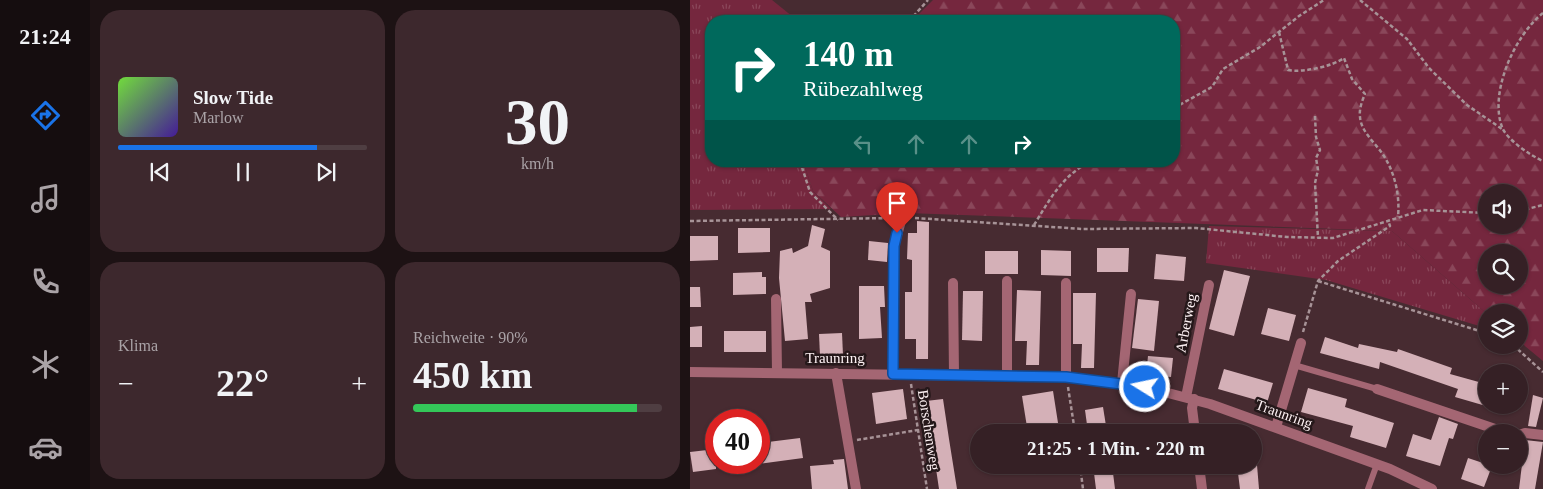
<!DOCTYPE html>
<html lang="de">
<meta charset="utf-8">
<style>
:root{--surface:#352025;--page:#3d282d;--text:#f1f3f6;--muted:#aaa3a7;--line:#4f3e42;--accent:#1a73e8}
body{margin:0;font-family:"Times New Roman",serif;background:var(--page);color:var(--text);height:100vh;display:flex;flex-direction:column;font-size:19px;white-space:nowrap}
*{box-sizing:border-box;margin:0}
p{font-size:16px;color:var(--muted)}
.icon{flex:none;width:28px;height:28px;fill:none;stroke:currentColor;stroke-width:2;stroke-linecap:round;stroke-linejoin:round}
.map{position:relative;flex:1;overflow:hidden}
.panel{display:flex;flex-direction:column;gap:10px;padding:10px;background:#1d1214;width:600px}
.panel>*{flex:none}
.guide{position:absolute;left:15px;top:15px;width:475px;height:152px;border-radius:20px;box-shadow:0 1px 4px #0004,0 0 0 1px var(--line);background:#00695c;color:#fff;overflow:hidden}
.tools{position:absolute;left:788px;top:184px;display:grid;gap:10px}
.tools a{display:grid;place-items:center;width:50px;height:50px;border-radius:50%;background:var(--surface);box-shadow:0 1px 4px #0004,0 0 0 1px var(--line);font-size:25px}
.speed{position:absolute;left:15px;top:409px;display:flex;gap:10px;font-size:25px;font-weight:700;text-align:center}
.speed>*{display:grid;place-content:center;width:65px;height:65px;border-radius:50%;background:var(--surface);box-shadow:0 1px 4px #0004,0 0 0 1px var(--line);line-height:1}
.speed .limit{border:8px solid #d22;background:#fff;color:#111}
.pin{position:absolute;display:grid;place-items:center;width:42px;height:42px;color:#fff;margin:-51px -21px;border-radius:50% 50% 50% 0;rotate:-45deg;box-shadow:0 0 5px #0007}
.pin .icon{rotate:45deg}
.me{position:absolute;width:55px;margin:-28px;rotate:280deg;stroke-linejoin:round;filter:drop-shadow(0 0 4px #0008)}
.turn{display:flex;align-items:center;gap:18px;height:105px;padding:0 15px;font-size:22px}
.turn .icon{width:65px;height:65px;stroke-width:2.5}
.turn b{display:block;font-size:35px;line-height:42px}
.lanes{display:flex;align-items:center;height:48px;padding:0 15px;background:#0003;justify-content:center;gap:25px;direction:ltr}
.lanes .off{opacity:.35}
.big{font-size:38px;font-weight:700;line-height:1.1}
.panel .tile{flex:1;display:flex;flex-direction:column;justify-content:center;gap:8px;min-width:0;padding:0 18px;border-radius:20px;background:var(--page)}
.panel .dial{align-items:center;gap:0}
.dial b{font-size:65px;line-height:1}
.song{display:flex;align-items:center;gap:15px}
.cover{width:60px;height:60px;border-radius:8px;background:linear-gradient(135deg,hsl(100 70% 55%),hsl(260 70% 35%))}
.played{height:5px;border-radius:2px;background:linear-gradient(90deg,var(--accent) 80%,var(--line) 80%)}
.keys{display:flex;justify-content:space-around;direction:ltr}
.heat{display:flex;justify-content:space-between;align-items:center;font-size:28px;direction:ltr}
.charge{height:8px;border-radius:4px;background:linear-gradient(90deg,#34c759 90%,var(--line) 0)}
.panel .tiles{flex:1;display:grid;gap:10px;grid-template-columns:repeat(2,1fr)}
.trip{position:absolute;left:280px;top:424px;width:292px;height:50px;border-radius:25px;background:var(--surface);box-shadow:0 1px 4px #0004,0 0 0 1px var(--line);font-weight:700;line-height:50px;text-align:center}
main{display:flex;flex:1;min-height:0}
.menu{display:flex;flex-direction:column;width:90px;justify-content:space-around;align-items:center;background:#150d0f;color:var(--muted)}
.menu .icon{width:35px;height:35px}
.menu .active{color:var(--accent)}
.menu b{font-size:22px;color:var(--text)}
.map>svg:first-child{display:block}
</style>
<main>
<nav class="menu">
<b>21:24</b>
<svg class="icon active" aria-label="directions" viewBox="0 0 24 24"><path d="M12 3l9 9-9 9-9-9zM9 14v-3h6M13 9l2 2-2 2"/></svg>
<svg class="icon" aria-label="music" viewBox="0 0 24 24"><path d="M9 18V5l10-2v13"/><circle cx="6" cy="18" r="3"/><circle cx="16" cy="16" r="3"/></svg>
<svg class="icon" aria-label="phone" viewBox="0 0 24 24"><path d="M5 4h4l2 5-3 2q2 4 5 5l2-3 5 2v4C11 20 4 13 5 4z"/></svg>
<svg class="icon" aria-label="climate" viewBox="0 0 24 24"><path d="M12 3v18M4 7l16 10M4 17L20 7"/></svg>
<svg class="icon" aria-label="car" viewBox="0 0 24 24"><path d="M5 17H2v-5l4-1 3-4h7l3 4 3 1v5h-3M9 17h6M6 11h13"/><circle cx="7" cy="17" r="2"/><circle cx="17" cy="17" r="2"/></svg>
</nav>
<section class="panel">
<div class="tiles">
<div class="tile">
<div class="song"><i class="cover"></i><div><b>Slow Tide</b><p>Marlow</p></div></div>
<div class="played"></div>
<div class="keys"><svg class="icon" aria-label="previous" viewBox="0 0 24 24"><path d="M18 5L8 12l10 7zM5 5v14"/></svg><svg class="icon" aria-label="pause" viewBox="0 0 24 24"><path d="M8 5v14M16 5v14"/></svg><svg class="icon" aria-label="next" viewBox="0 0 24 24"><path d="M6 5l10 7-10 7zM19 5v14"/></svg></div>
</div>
<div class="tile dial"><b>30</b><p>km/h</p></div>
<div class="tile"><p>Klima</p>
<div class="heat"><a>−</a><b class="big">22°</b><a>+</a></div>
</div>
<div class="tile"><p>Reichweite · 90%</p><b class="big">450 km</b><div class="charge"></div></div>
</div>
</section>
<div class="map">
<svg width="853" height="489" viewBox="0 0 853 489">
<defs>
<pattern id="grass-tufts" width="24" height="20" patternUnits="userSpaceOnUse" patternTransform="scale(1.25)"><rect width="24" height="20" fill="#75273e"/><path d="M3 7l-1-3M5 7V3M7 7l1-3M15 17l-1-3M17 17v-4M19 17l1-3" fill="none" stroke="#8a475a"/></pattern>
<pattern id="forest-firs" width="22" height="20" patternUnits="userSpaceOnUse" patternTransform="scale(1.25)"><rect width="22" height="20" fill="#75273e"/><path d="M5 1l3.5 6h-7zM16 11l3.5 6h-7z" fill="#8a475a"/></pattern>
</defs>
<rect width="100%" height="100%" fill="#472b31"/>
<g fill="url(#grass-tufts)">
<path d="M0,0H82L108,21H21V161H113L123,191L141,209L0,210Z"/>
<path d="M519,226L702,231L796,313V328L636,280L516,263Z"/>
</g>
<path fill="url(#forest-firs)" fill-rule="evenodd" d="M243,0H853V361L829,341V312L796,313L702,231L217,213L151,217L123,191L113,161H484V21H222ZM796,192H829V225H796ZM796,252H829V285H796Z"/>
<g fill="#d4b0b7">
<path d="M227,221L239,222L238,359H226V339H215V292H222V260L217,259L218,233H227Z"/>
<path d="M122,225L135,229L131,247L140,251V288L120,294L122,302H115L118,339L95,341L89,278L90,251L102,248L103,253L118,246Z"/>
<path d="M48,228H80V252L48,253Z"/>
<path d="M0,236H28V260L0,261Z"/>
<path d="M179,241L198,243L197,262L178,260Z"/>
<path d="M407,248H439L438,272H407Z"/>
<path d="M351,250L381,251V276L351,275Z"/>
<rect x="295" y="251" width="33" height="23"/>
<path d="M466,254L496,257L494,281L464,279Z"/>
<path d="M534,270L560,276L544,336L519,329Z"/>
<path d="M72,272V277H76V294L43,295V273Z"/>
<path d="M169,286H194L195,307H190L192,338L169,339Z"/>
<path d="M0,287H10L11,307H0Z"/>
<path d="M327,290L351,291L349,365H336L337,341H325Z"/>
<path d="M273,291H293L292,341L272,340Z"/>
<path d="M383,293H406L404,368H391L392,344H383Z"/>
<path d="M448,299L469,301L464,351L442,348Z"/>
<path d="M578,308L606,315L599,341L571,334Z"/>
<path d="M12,326V347H0V327Z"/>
<rect x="34" y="331" width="42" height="21"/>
<path d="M152,333L153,355L130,356L129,334Z"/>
<path d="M635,337L668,348L669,344L707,352L708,349L762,368L760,374L796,384V406L765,397L768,389L690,362L689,369L630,353Z"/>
<path d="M458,356L483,358L481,377L456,375Z"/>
<path d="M534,369L583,383L577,403L528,389Z"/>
<path d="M618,388L657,399L655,407L704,423L696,448L660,437L663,426L611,412Z"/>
<path d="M213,389L217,419L186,424L182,393Z"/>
<path d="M363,391L368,423L337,427L332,396Z"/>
<path d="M843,395L853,398L846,427L838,426Z"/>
<path d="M253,399L259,439L267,489H249L236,401Z"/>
<path d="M413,407L417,432H398L395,410Z"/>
<path d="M749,417L768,424L763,439L759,438L750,466L716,456L723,434L741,440Z"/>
<path d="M110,438L113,458L69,464V443Z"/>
<path d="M835,440L853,442L845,489H829Z"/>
<path d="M26,449V469L3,472L0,452Z"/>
<path d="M778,458L802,466L794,487L771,479Z"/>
<path d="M154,459L158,489H122L120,466L144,464L143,460Z"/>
<path d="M403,465H422L425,489H406Z"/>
<path d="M547,465H567L569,489H550Z"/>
</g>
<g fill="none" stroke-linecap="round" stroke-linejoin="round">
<g stroke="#a79397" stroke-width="2.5" stroke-dasharray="4 2.5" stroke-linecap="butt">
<path d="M670,0L717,39L739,68L777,105L812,129"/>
<path d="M853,13C825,35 799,92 812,127C816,139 841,156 853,161"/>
<path d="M219,21L238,0"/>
<path d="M589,32L598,70C613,73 643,66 654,58L662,79L675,94C672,101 669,109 670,117C671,131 684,142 692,153C705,172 710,195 708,217"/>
<path d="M484,108L522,87L533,69L570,47L609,16L634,0"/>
<path d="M625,116L626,137L630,150L626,158L628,170L625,183L628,238"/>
<path d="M110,161L120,192L148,220"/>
<path d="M829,211L853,205"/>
<path d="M225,218L393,229L506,228L597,237L643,238L733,210L796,213"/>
<path d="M0,221L202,218"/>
<path d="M344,225C360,199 373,174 402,161"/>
<path d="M628,281L796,333"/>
<path d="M613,332L628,281L648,261L700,226L698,220"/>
<path d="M823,345L853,372"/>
<path d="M221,384L237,489"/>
<path d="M378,387L385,432"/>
<path d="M167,440L228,430"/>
<path d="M390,465L393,489"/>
</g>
<g stroke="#a46673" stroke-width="6">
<path d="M604,365L687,389"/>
<path d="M678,489L687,464"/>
</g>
<g stroke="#a46673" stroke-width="10">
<path d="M317,281V376"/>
<path d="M263,283L264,375"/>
<path d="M376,283V377"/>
<path d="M86,299L87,373"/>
<path d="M146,373L166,489"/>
<path d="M203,374L204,246L211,221L215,217"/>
<path d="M432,383L441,294"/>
<path d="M687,389L814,432"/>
<path d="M496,397L519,285"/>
<path d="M504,399L502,408L505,432"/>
<path d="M586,427L611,343"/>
<path d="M829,435L835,433L853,435"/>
<path d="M509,465L512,489"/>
</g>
<path stroke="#a46673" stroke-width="10" d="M0,372L376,377L455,387L520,404L700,469L742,489"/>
</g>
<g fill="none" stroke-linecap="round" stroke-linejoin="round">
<g stroke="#114b97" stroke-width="12">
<path id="route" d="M207,233L204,246L203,374L376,377L455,387"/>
</g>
<use href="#route" stroke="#1a73e8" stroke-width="9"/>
</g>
<g text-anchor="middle" stroke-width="5" stroke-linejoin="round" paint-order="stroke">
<g font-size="15" fill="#fdf1f3" stroke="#25181a">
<text transform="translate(496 323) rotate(-79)" y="5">Arberweg</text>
<text x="145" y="363">Traunring</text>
<text transform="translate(594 414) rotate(20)" y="5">Traunring</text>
<text transform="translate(239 430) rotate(81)" y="5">Borschenweg</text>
</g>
</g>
</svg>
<div class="tools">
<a><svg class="icon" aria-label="sound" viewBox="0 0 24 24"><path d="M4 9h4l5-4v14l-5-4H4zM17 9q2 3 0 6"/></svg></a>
<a><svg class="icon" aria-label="search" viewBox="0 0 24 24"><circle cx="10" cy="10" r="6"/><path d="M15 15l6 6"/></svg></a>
<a><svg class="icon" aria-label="layers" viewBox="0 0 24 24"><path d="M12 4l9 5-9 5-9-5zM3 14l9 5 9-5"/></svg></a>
<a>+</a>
<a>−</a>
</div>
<div class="speed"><div class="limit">40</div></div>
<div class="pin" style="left:207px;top:233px;background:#d93025"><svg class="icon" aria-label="arrive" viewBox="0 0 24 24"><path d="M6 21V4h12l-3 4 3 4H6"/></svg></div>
<svg class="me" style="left:455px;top:387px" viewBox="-20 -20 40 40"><circle r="17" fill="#1a73e8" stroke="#fff" stroke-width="3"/><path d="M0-11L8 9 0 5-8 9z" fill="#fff"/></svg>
<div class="trip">21:25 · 1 Min. · 220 m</div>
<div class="guide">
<div class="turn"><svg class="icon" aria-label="right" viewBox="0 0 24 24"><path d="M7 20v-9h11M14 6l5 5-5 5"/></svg><div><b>140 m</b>Rübezahlweg</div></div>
<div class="lanes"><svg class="icon off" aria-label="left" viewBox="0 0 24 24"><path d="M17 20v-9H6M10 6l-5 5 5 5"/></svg><svg class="icon off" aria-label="ahead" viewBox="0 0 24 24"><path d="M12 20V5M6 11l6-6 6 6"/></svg><svg class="icon off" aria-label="ahead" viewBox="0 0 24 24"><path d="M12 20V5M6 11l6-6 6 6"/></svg><svg class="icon" aria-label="right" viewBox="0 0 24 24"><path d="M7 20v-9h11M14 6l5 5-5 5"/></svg></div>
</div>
</div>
</main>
